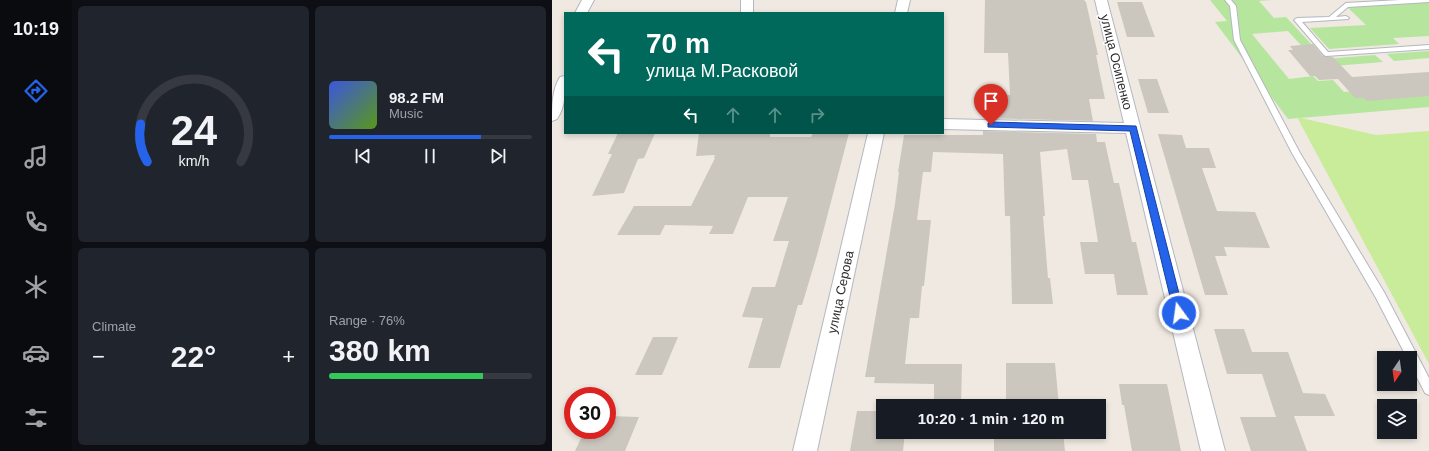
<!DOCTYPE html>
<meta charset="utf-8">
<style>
:root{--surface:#171b24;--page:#20242c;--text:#f1f3f6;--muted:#9ea1a6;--line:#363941;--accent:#2563eb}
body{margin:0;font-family:Arial,sans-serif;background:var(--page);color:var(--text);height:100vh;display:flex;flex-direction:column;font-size:15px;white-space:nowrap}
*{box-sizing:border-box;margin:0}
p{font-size:13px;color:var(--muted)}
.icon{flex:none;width:22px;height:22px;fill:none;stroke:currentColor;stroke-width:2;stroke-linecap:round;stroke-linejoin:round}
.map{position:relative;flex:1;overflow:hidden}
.sheet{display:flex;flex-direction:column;gap:6px;padding:6px;background:#0d0f14;width:480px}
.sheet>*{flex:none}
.hud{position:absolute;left:12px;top:12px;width:380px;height:122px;border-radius:0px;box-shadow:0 2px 6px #0003;background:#00695c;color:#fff;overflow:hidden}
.needle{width:26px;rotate:193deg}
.fabs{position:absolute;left:825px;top:351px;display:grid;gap:8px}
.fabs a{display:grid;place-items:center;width:40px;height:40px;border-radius:0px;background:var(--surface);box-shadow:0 2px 6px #0003;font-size:20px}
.speed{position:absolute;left:12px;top:387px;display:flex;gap:8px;font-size:20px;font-weight:700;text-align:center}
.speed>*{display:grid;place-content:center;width:52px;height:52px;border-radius:50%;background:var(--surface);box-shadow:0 2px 6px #0003;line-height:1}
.speed .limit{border:6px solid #d22;background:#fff;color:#111}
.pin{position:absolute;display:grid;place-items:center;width:34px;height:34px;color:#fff;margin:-41px -17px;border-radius:50% 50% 50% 0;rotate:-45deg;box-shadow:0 0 4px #0007}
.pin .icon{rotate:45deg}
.me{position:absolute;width:44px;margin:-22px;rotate:346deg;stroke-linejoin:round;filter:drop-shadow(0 0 3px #0008)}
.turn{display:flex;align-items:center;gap:14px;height:84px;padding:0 16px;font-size:18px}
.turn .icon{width:52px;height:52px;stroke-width:2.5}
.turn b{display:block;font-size:28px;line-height:34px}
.lanes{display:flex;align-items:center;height:38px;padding:0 16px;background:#0003;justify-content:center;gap:20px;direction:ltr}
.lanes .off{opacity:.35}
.big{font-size:30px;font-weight:700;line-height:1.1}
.sheet .widget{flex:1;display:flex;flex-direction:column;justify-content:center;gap:6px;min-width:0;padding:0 14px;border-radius:6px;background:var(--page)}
.sheet .dial{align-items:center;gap:0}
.dial svg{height:104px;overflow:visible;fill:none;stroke:var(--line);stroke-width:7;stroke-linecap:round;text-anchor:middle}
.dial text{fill:var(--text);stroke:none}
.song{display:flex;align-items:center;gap:12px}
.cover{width:48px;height:48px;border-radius:6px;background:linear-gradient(135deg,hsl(230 70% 55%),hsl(90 70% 35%))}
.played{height:4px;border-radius:2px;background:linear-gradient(90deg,var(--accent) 75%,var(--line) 75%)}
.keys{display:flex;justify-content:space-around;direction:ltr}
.heat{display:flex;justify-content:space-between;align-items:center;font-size:22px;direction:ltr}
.charge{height:6px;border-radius:3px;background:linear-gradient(90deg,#34c759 76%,var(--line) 0)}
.sheet .tiles{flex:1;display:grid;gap:6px;grid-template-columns:repeat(2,1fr)}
.trip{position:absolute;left:324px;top:399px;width:230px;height:40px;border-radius:0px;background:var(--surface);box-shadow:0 2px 6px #0003;font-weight:700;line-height:40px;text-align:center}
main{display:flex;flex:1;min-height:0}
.menu{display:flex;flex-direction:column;width:72px;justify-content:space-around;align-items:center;background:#090b0e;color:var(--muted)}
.menu .icon{width:28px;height:28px}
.menu .active{color:var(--accent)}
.menu b{font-size:18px;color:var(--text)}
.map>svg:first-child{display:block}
</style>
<main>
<nav class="menu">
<b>10:19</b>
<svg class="icon active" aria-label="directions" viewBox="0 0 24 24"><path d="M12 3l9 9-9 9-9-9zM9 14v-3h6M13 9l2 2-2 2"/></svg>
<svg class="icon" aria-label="music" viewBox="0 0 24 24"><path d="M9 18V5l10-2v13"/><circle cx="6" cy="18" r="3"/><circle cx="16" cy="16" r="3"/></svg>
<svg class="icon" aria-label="phone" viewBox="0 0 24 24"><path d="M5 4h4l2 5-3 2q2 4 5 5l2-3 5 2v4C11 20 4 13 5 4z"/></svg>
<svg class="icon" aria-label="climate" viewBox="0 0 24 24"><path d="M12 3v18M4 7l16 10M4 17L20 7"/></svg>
<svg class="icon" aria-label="car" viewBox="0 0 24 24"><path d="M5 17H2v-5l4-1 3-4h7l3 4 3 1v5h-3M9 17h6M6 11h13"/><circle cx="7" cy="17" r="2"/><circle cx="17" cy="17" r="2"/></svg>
<svg class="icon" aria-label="filters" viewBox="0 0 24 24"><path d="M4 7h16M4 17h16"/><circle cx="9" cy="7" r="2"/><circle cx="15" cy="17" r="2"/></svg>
</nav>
<section class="sheet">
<div class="tiles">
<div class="widget dial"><svg viewBox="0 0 100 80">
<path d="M14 69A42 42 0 1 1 86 69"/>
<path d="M14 69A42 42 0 0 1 9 40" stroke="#2563eb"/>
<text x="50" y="56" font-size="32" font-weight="700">24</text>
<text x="50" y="72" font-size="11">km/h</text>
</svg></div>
<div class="widget">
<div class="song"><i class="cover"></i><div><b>98.2 FM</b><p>Music</p></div></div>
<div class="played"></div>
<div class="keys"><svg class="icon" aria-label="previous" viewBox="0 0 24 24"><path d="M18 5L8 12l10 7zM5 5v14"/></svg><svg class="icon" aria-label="pause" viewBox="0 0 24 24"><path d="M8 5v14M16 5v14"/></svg><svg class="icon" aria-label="next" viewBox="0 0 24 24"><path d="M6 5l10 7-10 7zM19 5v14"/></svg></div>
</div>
<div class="widget"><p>Climate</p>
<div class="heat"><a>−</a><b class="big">22°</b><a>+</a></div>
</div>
<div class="widget"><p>Range · 76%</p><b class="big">380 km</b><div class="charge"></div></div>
</div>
</section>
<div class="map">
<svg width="877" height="451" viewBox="0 0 877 451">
<rect width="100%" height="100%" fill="#efe9e1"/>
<g fill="#b6e59e">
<path d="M658,0H719L707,1L722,18L734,17L773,59L823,55L831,62L769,67L736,31L700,34L737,79L761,76L766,81L781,80L792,92L877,85V107L736,119L663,22L675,21Z"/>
<path d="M877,1V36L841,38L847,44L777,49L758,28L814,25L794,6Z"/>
<path d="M877,51V58L842,61L835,54Z"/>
</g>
<path fill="#c9ec9a" d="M745,117L824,135L877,131V364Z"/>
<g fill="#cbc7bf">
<path d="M433,0H532L534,2L546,55H544L553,99H537L541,121L431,118V94L458,95L456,53H432Z"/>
<path d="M565,2H590L603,37H575Z"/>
<path d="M761,44L771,56L781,57L800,77L877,72V96L815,101L812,98H803L786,79L767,80L763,76H758L736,50H741L738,46Z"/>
<path d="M586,79H605L617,113H596Z"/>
<path d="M431,131L544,134L545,142H553L562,183H567L580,242H584L596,295H565L562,274H533L528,242H546L536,180H520L515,149L488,152L493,216H491L496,278H498L501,304H460L458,216H453L451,154L381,152L379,172H371L365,220H379L372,286H370L367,318H358L353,364H410L409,406H382V384L322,383L323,377H313L343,204L347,172H346L352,135H431Z"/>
<path d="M66,133H103L92,158L86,159L72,193L40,196L60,154H56Z"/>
<path d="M147,133H218V137H259L261,133H297L265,255L250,305H246L228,368H196L211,318L190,317L200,287H223L237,241H221L236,197H196L181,234H157L161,226L113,225L108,235H65L82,206H139L163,158H162L163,155L144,156Z"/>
<path d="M606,134L630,135L634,148H657L664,168H650L665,211L703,212L718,248L672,247L675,256H663L676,295H653Z"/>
<path d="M662,329H692L700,352H736L751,393L773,394L783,416H742L755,451H699L688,417H724L710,374H675Z"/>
<path d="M101,337H126L110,375H83Z"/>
<path d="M454,363H503L507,406H442V404L454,405Z"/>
<path d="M567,384H615L629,451H580L572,405H570Z"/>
<path d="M305,411H331V432H353L351,451H298Z"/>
<path d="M55,416L87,417L73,451H23L33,430H55Z"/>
<path d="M442,432H511L513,451H442Z"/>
</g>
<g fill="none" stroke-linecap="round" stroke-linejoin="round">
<g stroke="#b4b7c1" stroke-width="2">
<g id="lane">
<path d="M673,0H679L684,6L688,40L748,153L832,292L877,378V395L873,393L858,364V358H855L824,298L740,153L682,40L678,6Z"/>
<path d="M848,0H877V2L796,7L784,17L794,16L797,18L796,19L750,22L776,52L877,45V49L774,56L772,55L742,20L745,18L777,17L794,3Z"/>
</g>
</g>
<g stroke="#b4b7c1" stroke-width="2">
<g id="street">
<path d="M30,0H42L35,13H23Z"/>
<rect x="189" y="0" width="12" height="13"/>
<path d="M346,0H358L355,13H343Z"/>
<path d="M543,0H555L673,451H649L574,133L391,129V119L572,123Z"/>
<path d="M13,76C13,91 14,106 5,119L0,121C0,105 0,90 8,77Z"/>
<path d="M316,133H332L265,451H241Z"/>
</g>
</g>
<use href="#lane" fill="#fff" fill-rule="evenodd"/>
<use href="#street" fill="#fff" fill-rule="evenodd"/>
</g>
<path fill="#2563eb" stroke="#184099" d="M439,122L584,126L632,313L631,316L627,317L623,316L622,313L578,131L436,127V123Z"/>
<g text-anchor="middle" stroke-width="3" stroke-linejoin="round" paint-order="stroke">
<g font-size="13" fill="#2e2e2e" stroke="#fff">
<text transform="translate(565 62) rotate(76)" y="5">улица Осипенко</text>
<text transform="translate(288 292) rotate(-78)" y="5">улица Серова</text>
</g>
</g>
</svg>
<div class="fabs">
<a><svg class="needle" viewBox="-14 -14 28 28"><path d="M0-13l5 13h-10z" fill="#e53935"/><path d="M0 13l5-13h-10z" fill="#9ea1a6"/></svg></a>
<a><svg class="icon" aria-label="layers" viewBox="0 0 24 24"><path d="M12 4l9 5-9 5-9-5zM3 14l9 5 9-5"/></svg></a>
</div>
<div class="speed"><div class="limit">30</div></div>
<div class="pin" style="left:439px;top:125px;background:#d93025"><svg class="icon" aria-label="arrive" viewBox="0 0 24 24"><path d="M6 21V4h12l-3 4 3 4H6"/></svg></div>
<svg class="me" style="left:627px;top:313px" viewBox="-20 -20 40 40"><circle r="17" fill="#2563eb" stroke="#fff" stroke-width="3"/><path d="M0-11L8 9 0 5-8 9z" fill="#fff"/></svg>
<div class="trip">10:20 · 1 min · 120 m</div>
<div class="hud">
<div class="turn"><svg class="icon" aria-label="left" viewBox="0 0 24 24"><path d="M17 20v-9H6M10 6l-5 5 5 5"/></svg><div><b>70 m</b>улица М.Расковой</div></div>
<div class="lanes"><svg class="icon" aria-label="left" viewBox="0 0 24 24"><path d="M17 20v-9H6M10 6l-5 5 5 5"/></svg><svg class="icon off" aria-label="ahead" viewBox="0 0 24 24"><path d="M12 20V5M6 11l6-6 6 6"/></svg><svg class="icon off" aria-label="ahead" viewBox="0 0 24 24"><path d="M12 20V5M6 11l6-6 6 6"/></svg><svg class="icon off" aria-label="right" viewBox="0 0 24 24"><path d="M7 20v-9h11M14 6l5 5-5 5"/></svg></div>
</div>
</div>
</main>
